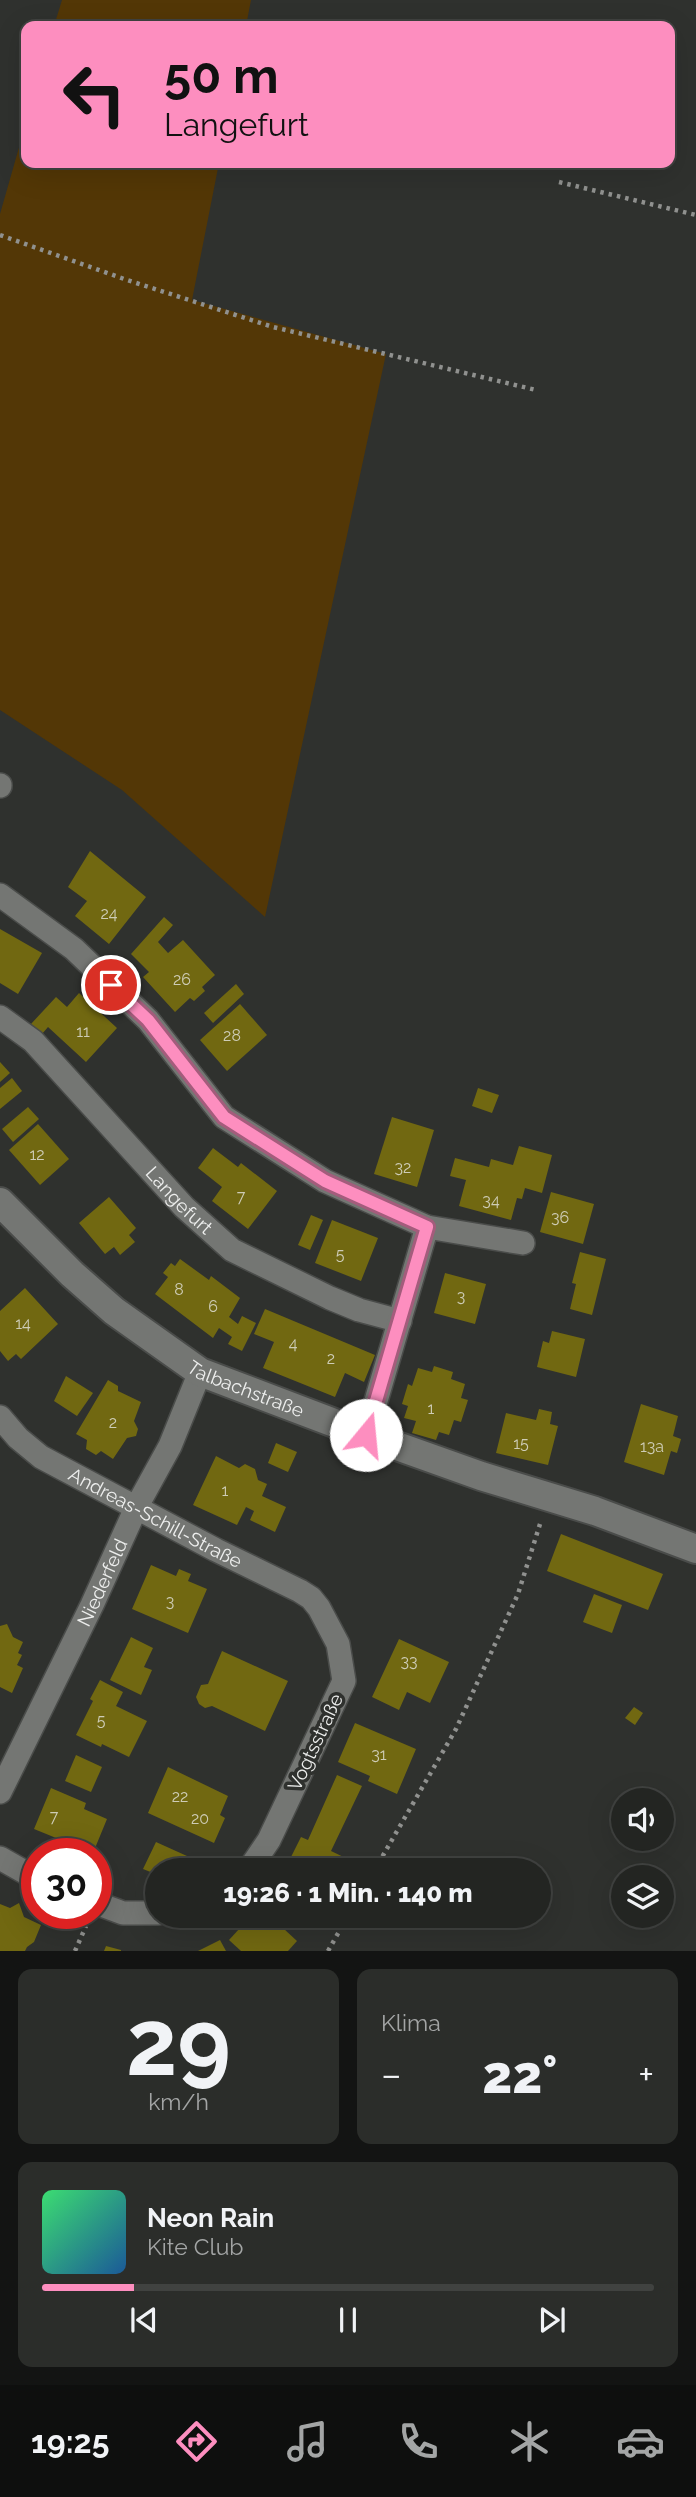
<!DOCTYPE html>
<html lang="de">
<meta charset="utf-8">
<style>
:root{--surface:#232522;--page:#2b2d2a;--text:#f1f3f6;--muted:#a3a5a5;--line:#404240;--accent:#fd8ebf}
body{margin:0;font-family:Raleway,sans-serif;background:var(--page);color:var(--text);height:100vh;display:flex;flex-direction:column;font-size:26px;white-space:nowrap}
*{box-sizing:border-box;margin:0}
p{font-size:23px;color:var(--muted)}
.icon{flex:none;width:38px;height:38px;fill:none;stroke:currentColor;stroke-width:2;stroke-linecap:round;stroke-linejoin:round}
.map{position:relative;height:1951px;overflow:hidden}
.drawer{display:flex;flex-direction:column;gap:18px;padding:18px;background:#131413;flex:1}
.drawer>*{flex:none}
.guide{position:absolute;left:21px;top:21px;width:654px;height:147px;border-radius:14px;box-shadow:0 7px 28px #0002,0 0 0 2px var(--line);background:#fd8ebf;color:#111;overflow:hidden}
.controls{position:absolute;left:611px;top:1788px;display:grid;gap:14px}
.controls a{display:grid;place-items:center;width:63px;height:63px;border-radius:50%;background:var(--surface);box-shadow:0 7px 28px #0002,0 0 0 2px var(--line);font-size:35px}
.speed{position:absolute;left:21px;top:1838px;display:flex;gap:14px;font-size:35px;font-weight:700;text-align:center}
.speed>*{display:grid;place-content:center;width:91px;height:91px;border-radius:50%;background:var(--surface);box-shadow:0 7px 28px #0002,0 0 0 2px var(--line);line-height:1}
.speed .limit{border:10px solid #d22;background:#fff;color:#111}
.pin{position:absolute;display:grid;place-items:center;width:60px;height:60px;color:#fff;margin:-30px;border:4px solid #fff;border-radius:50%;box-shadow:0 2px 7px #0007}
.me{position:absolute;width:77px;margin:-38px;rotate:17deg;stroke-linejoin:round;filter:drop-shadow(0 0 5px #0008)}
.turn{display:flex;align-items:center;gap:24px;height:147px;padding:0 28px;font-size:32px}
.turn .icon{width:91px;height:91px;stroke-width:2.5}
.turn b{display:block;font-size:49px;line-height:60px}
.big{font-size:52px;font-weight:800;line-height:1.1}
.drawer .tile{flex:1;display:flex;flex-direction:column;justify-content:center;gap:10px;min-width:0;padding:0 24px;border-radius:14px;background:var(--page)}
.drawer .dial{align-items:center;gap:0}
.dial b{font-size:91px;line-height:1}
.song{display:flex;align-items:center;gap:21px}
.cover{width:84px;height:84px;border-radius:10px;background:linear-gradient(135deg,hsl(140 70% 55%),hsl(210 70% 35%))}
.played{height:7px;border-radius:4px;background:linear-gradient(90deg,var(--accent) 15%,var(--line) 15%)}
.keys{display:flex;justify-content:space-around;direction:ltr}
.heat{display:flex;justify-content:space-between;align-items:center;font-size:38px;direction:ltr}
.drawer .tiles{flex:1;display:grid;gap:18px;grid-template-columns:1fr 1fr}
.tile:last-child{grid-column:span 2}
.trip{position:absolute;left:145px;top:1858px;width:406px;height:70px;border-radius:35px;background:var(--surface);box-shadow:0 7px 28px #0002,0 0 0 2px var(--line);font-weight:800;line-height:70px;text-align:center}
.tab-bar{display:flex;height:112px;justify-content:space-around;align-items:center;background:#0e0f0e;color:var(--muted)}
.tab-bar .icon{width:49px;height:49px}
.tab-bar .active{color:var(--accent)}
.tab-bar b{font-size:32px;color:var(--text)}
.map>svg:first-child{display:block}
</style>
<div class="map">
<svg width="696" height="1951" viewBox="0 0 696 1951">
<rect width="100%" height="100%" fill="#2f312e"/>
<g fill="#533706">
<path d="M62,0H251L246,26H54Z"/>
<path d="M26,123V163H219L192,300L386,354L265,917L122,790L0,710V214Z"/>
</g>
<g fill="#716811">
<path d="M90,851L146,897L109,944L75,916L87,901L68,887Z"/>
<path d="M164,917L173,925L158,942L168,953L183,940L215,975L202,987L205,991L194,1001L190,998L175,1012L143,977L149,972L131,954Z"/>
<path d="M0,929L42,953L18,994L0,983Z"/>
<path d="M236,984L244,994L213,1023L204,1013Z"/>
<path d="M79,993L117,1028L86,1062L48,1027L42,1034L31,1024L56,997L67,1007Z"/>
<path d="M240,1004L267,1035L227,1071L200,1040Z"/>
<path d="M0,1062L10,1073L0,1082Z"/>
<path d="M12,1078L22,1091L0,1109V1088Z"/>
<path d="M478,1088L499,1095L492,1113L472,1106Z"/>
<path d="M28,1107L39,1119L13,1142L2,1129Z"/>
<path d="M392,1117L434,1130L417,1187L374,1174Z"/>
<path d="M38,1124L69,1159L40,1185L9,1150Z"/>
<path d="M519,1146L552,1155L542,1193L525,1188L522,1199L517,1198L511,1220L459,1206L466,1180L450,1176L455,1158L489,1167L491,1159L513,1165Z"/>
<path d="M213,1148L238,1167L241,1163L277,1191L248,1229L212,1201L222,1187L198,1168Z"/>
<path d="M551,1192L594,1204L583,1244L540,1232Z"/>
<path d="M109,1197L136,1228L129,1235L135,1242L120,1255L114,1247L105,1254L79,1223Z"/>
<path d="M311,1215L323,1220L310,1250L298,1245Z"/>
<path d="M332,1220L378,1238L361,1281L315,1263Z"/>
<path d="M580,1252L606,1259L592,1315L570,1309L576,1284L572,1283Z"/>
<path d="M180,1259L209,1280L211,1276L240,1298L229,1317L238,1324L242,1316L256,1323L242,1351L228,1344L232,1337L219,1328L213,1338L155,1294L168,1277L163,1273L171,1263L175,1266Z"/>
<path d="M445,1273L486,1284L475,1324L434,1313Z"/>
<path d="M25,1288L58,1324L21,1359L16,1354L8,1361L0,1351V1311Z"/>
<path d="M265,1309L375,1355L364,1382L345,1373L335,1397L263,1368L274,1342L254,1334Z"/>
<path d="M552,1331L585,1339L576,1377L537,1367L543,1341L549,1343Z"/>
<path d="M434,1366L453,1372L451,1379L465,1384L461,1398L468,1400L461,1422L454,1420L449,1435L439,1432L436,1440L412,1433L416,1421L404,1418L408,1406L402,1404L408,1384L412,1386L418,1368L432,1372Z"/>
<path d="M66,1376L93,1393L77,1416L54,1401Z"/>
<path d="M108,1380L118,1386V1391L141,1402L134,1421L138,1429L136,1436L127,1438L113,1459L101,1451L96,1455L86,1449L87,1440L76,1434Z"/>
<path d="M641,1404L678,1416L673,1436L681,1439L677,1453L671,1451L664,1475L624,1462Z"/>
<path d="M539,1409L552,1412L550,1424L558,1426L548,1465L496,1453L506,1413L536,1420Z"/>
<path d="M276,1443L297,1452L288,1472L268,1463Z"/>
<path d="M216,1456L239,1468L245,1464L255,1469L258,1480L267,1484L262,1496L286,1507L275,1532L250,1520L254,1511L246,1507L237,1525L193,1505Z"/>
<path d="M561,1534L663,1574L648,1610L547,1571Z"/>
<path d="M151,1565L176,1576L179,1569L191,1574L188,1581L207,1589L188,1633L132,1609Z"/>
<path d="M594,1594L622,1605L612,1633L583,1622Z"/>
<path d="M7,1624L13,1637L23,1642L18,1653L22,1655L17,1665L23,1668L12,1693L0,1687V1626Z"/>
<path d="M131,1637L153,1648L144,1667L152,1670L141,1695L110,1680Z"/>
<path d="M399,1639L449,1662L430,1703L407,1692L399,1710L372,1697Z"/>
<path d="M222,1651L288,1681L265,1731L212,1706L205,1708L199,1704L196,1697L201,1685L208,1684Z"/>
<path d="M100,1680L123,1692L116,1706L147,1721L129,1757L102,1744L101,1747L76,1735L93,1701L90,1699Z"/>
<path d="M634,1707L643,1713L635,1725L625,1718Z"/>
<path d="M355,1723L416,1749L397,1794L368,1781L370,1776L338,1762Z"/>
<path d="M76,1755L102,1767L91,1792L65,1781Z"/>
<path d="M168,1767L228,1796L220,1815L225,1818L214,1843L148,1813Z"/>
<path d="M337,1775L362,1786L331,1851L352,1861L348,1871H284L301,1837L308,1840Z"/>
<path d="M51,1788L86,1803L84,1809L107,1819L93,1853L34,1829Z"/>
<path d="M156,1842L187,1856L180,1871H158V1875L143,1869Z"/>
<path d="M19,1903L24,1917L41,1925L34,1942L27,1947L25,1951H0V1904L10,1908Z"/>
<path d="M251,1916H270L297,1941L288,1951H241L229,1940Z"/>
<path d="M220,1940L226,1951H198Z"/>
<path d="M106,1946L121,1950V1951H104Z"/>
</g>
<g fill="none" stroke-linecap="round" stroke-linejoin="round">
<g stroke="#4a4c4a" stroke-width="26">
<g id="minor">
<path d="M0,786V785"/>
<path d="M0,895L74,949L148,1020L224,1117L325,1181L427,1227"/>
<path id="s1" d="M0,1017L33,1041L184,1207L232,1250L330,1298L359,1310L400,1321"/>
<path id="s2" d="M0,1417L18,1438L41,1457L216,1550L300,1591L311,1598L319,1608L338,1644L344,1681L269,1840L248,1871"/>
<path d="M366,1435L427,1227L523,1243"/>
<path id="s3" d="M0,1792L92,1605L137,1506L170,1446L200,1372"/>
<path d="M0,1858L37,1879"/>
<path d="M96,1903L123,1913H158"/>
</g>
</g>
<g stroke="#4a4c4a" stroke-width="32">
<g id="tertiary">
<path id="s4" d="M0,1202L72,1274L114,1311L200,1372L366,1435L481,1476L595,1511L696,1549"/>
</g>
</g>
<g stroke="#90918f" stroke-width="4.5" stroke-dasharray="3.5 5" stroke-linecap="butt">
<path d="M559,182L696,215"/>
<path d="M0,235L127,280L273,327L536,390"/>
<path d="M374,1871L456,1729L518,1594L540,1524"/>
<path d="M75,1951L86,1926"/>
<path d="M328,1951L348,1916"/>
</g>
<use href="#minor" stroke="#747673" stroke-width="23"/>
<use href="#tertiary" stroke="#747673" stroke-width="28"/>
</g>
<g fill="none" stroke-linecap="round" stroke-linejoin="round">
<g stroke="#a45c7c" stroke-width="18">
<path id="route" d="M111,985L148,1020L224,1117L325,1181L427,1227L366,1435"/>
</g>
<use href="#route" stroke="#fd8ebf" stroke-width="12"/>
</g>
<g text-anchor="middle" stroke-width="7" stroke-linejoin="round" paint-order="stroke">
<g font-size="16" fill="#ceccb6">
<text x="109" y="919">24</text>
<text x="182" y="985">26</text>
<text x="83" y="1037">11</text>
<text x="232" y="1041">28</text>
<text x="37" y="1160">12</text>
<text x="403" y="1173">32</text>
<text x="241" y="1202">7</text>
<text x="491" y="1206">34</text>
<text x="560" y="1223">36</text>
<text x="340" y="1260">5</text>
<text x="179" y="1295">8</text>
<text x="461" y="1302">3</text>
<text x="213" y="1312">6</text>
<text x="23" y="1329">14</text>
<text x="293" y="1349">4</text>
<text x="331" y="1364">2</text>
<text x="431" y="1414">1</text>
<text x="113" y="1428">2</text>
<text x="521" y="1449">15</text>
<text x="652" y="1452">13a</text>
<text x="225" y="1496">1</text>
<text x="170" y="1607">3</text>
<text x="409" y="1667">33</text>
<text x="101" y="1726">5</text>
<text x="379" y="1760">31</text>
<text x="180" y="1802">22</text>
<text x="54" y="1822">7</text>
<text x="200" y="1824">20</text>
</g>
<g font-size="19" fill="#edeeed" stroke="#2f312e">
<text dy="7" stroke="none"><textPath href="#s1" startOffset="257">Langefurt</textPath></text>
<text dy="7" stroke="none"><textPath href="#s4" startOffset="312">Talbachstraße</textPath></text>
<text dy="7" stroke="none"><textPath href="#s2" startOffset="187">Andreas-Schill-Straße</textPath></text>
<text dy="7" stroke="none"><textPath href="#s3" startOffset="233">Niederfeld</textPath></text>
<text transform="translate(315 1742) rotate(-65)" y="7">Vogtsstraße</text>
</g>
</g>
</svg>
<div class="controls">
<a><svg class="icon" aria-label="sound" viewBox="0 0 24 24"><path d="M4 9h4l5-4v14l-5-4H4zM17 9q2 3 0 6"/></svg></a>
<a><svg class="icon" aria-label="layers" viewBox="0 0 24 24"><path d="M12 4l9 5-9 5-9-5zM3 14l9 5 9-5"/></svg></a>
</div>
<div class="speed"><div class="limit">30</div></div>
<div class="pin" style="left:111px;top:985px;background:#d93025"><svg class="icon" aria-label="arrive" viewBox="0 0 24 24"><path d="M6 21V4h12l-3 4 3 4H6"/></svg></div>
<svg class="me" style="left:366px;top:1435px" viewBox="-20 -20 40 40"><circle r="19" fill="#fff"/><path d="M0-13L10 11 0 6-10 11z" fill="#fd8ebf"/></svg>
<div class="trip">19:26 · 1 Min. · 140 m</div>
<div class="guide">
<div class="turn"><svg class="icon" aria-label="left" viewBox="0 0 24 24"><path d="M17 20v-9H6M10 6l-5 5 5 5"/></svg><div><b>50 m</b>Langefurt</div></div>
</div>
</div>
<section class="drawer">
<div class="tiles">
<div class="tile dial"><b>29</b><p>km/h</p></div>
<div class="tile"><p>Klima</p>
<div class="heat"><a>−</a><b class="big">22°</b><a>+</a></div>
</div>
<div class="tile">
<div class="song"><i class="cover"></i><div><b>Neon Rain</b><p>Kite Club</p></div></div>
<div class="played"></div>
<div class="keys"><svg class="icon" aria-label="previous" viewBox="0 0 24 24"><path d="M18 5L8 12l10 7zM5 5v14"/></svg><svg class="icon" aria-label="pause" viewBox="0 0 24 24"><path d="M8 5v14M16 5v14"/></svg><svg class="icon" aria-label="next" viewBox="0 0 24 24"><path d="M6 5l10 7-10 7zM19 5v14"/></svg></div>
</div>
</div>
</section>
<nav class="tab-bar">
<b>19:25</b>
<svg class="icon active" aria-label="directions" viewBox="0 0 24 24"><path d="M12 3l9 9-9 9-9-9zM9 14v-3h6M13 9l2 2-2 2"/></svg>
<svg class="icon" aria-label="music" viewBox="0 0 24 24"><path d="M9 18V5l10-2v13"/><circle cx="6" cy="18" r="3"/><circle cx="16" cy="16" r="3"/></svg>
<svg class="icon" aria-label="phone" viewBox="0 0 24 24"><path d="M5 4h4l2 5-3 2q2 4 5 5l2-3 5 2v4C11 20 4 13 5 4z"/></svg>
<svg class="icon" aria-label="climate" viewBox="0 0 24 24"><path d="M12 3v18M4 7l16 10M4 17L20 7"/></svg>
<svg class="icon" aria-label="car" viewBox="0 0 24 24"><path d="M5 17H2v-5l4-1 3-4h7l3 4 3 1v5h-3M9 17h6M6 11h13"/><circle cx="7" cy="17" r="2"/><circle cx="17" cy="17" r="2"/></svg>
</nav>
